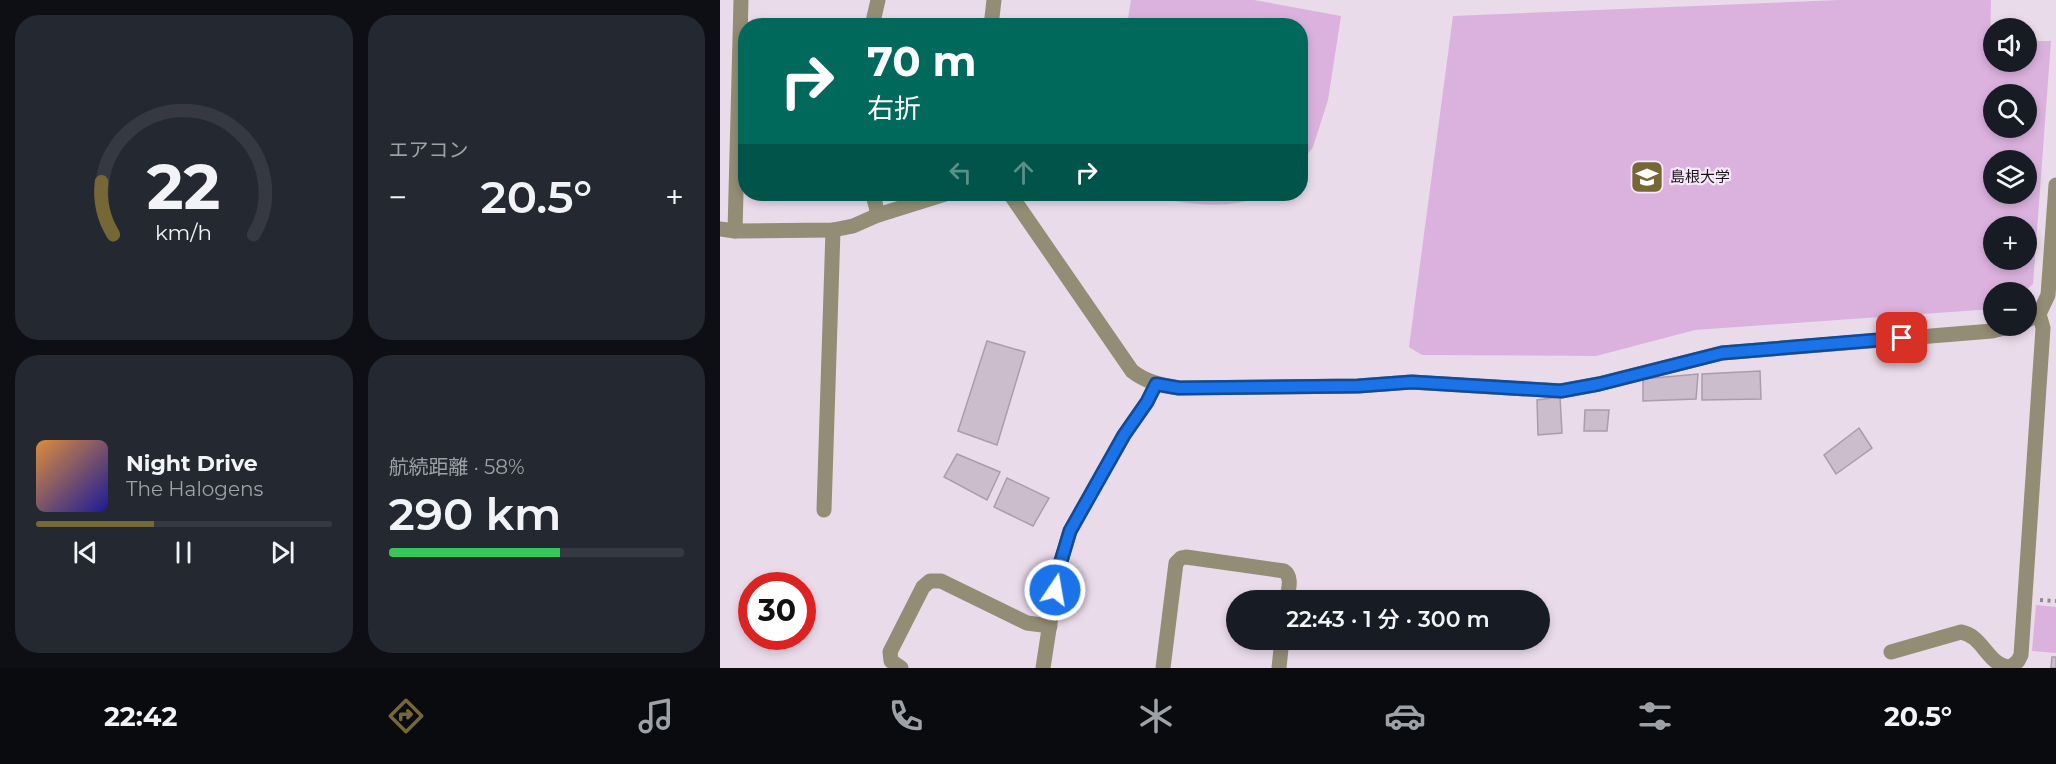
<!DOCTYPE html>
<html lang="ja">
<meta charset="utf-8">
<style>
:root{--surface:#171b24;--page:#242831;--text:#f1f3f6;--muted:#9ea1a6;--line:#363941;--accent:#766835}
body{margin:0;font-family:Montserrat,"Noto Sans JP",sans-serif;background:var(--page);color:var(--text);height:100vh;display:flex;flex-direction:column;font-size:22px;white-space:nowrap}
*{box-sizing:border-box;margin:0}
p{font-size:20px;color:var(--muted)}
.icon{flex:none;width:33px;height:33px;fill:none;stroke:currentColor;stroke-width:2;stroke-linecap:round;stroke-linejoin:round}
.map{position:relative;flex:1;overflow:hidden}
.details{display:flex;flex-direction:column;gap:15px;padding:15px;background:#0d0f14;width:720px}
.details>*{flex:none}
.hud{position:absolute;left:18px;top:18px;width:570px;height:183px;border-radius:24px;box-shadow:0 3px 9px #0003;background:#00695c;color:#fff;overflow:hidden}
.fabs{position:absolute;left:1263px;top:18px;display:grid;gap:12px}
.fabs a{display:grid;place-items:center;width:54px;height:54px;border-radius:50%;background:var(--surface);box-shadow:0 3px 9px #0003;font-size:30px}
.speed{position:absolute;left:18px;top:572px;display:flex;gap:12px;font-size:30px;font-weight:700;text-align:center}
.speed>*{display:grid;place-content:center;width:78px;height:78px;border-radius:50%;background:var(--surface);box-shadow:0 3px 9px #0003;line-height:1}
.speed .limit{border:9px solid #d22;background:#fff;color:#111}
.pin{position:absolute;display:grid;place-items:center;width:51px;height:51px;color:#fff;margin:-26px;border-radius:12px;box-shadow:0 3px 9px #0006}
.me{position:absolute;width:66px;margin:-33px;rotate:12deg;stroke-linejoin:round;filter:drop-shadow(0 0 4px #0008)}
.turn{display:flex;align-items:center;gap:21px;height:126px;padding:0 30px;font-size:27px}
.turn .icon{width:78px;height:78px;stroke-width:2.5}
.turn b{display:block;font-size:42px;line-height:51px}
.lanes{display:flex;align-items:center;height:57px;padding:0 30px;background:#0003;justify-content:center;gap:30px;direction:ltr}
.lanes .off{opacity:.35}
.big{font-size:45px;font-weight:600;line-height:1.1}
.details .tile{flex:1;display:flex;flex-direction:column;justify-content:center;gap:9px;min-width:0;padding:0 21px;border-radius:24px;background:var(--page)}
.details .dial{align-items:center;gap:0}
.dial svg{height:156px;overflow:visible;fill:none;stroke:var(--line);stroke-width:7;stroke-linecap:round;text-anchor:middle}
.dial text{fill:var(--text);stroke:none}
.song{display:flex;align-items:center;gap:18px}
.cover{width:72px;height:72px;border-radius:9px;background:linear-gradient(135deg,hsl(30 70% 55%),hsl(240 70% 35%))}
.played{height:6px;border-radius:3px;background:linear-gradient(90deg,var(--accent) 40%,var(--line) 40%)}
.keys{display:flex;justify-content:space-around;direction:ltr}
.heat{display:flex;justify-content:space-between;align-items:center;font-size:33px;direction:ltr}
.charge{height:9px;border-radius:4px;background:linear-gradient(90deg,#34c759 58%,var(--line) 0)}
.details .tiles{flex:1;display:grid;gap:15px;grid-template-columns:repeat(2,1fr)}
.trip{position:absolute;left:506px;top:590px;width:324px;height:60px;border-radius:30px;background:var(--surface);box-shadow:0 3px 9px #0003;font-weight:600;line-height:60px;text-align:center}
.tab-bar{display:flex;height:96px;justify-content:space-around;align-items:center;background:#090b0e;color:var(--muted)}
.tab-bar .icon{width:42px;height:42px}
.tab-bar .selected{color:var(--accent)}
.tab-bar b{font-size:27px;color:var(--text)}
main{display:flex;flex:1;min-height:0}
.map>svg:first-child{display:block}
</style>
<main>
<section class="details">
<div class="tiles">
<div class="tile dial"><svg viewBox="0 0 100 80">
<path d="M14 69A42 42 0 1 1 86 69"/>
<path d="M14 69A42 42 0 0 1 8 42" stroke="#766835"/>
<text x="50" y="56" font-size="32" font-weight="700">22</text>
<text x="50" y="72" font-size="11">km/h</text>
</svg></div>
<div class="tile"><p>エアコン</p>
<div class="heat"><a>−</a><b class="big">20.5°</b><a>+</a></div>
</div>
<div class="tile">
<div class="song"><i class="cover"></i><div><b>Night Drive</b><p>The Halogens</p></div></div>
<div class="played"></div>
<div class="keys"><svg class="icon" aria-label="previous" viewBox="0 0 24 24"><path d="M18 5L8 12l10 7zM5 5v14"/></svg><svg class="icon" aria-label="pause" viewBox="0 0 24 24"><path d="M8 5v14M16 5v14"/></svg><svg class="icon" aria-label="next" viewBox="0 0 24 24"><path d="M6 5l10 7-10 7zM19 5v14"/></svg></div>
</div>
<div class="tile"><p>航続距離 · 58%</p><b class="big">290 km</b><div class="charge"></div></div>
</div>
</section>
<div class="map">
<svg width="1336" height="668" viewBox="0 0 1336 668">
<rect width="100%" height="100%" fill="#eadbeb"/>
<g fill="#dbb2de" fill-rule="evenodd">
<path d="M411,0H534L621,16L608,100L593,147L581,163L580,26L407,25Z"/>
<path d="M1120,0H1271L1270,42H1273L1274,62H1306L1307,41H1331L1313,284L1304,292H1274L1273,309L975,330L876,356L702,355L689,347L733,16ZM1274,94H1306V128H1274ZM1274,160H1306V194H1274ZM1274,226H1306V260H1274Z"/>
<path d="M421,194H548C507,212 463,204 421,194Z"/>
<path d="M1316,605L1336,607V653L1312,651Z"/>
</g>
<g fill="#ccbdcd" stroke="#aa9cab" stroke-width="1.5">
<path d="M267,341L305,352L277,445L238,431Z"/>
<path d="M1040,371L1041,399L982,400V374Z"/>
<path d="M978,374L976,399L923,401V379Z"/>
<path d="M840,397L842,433L818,435L817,400Z"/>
<path d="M865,410H889L887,431H864Z"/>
<path d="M1139,428L1152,448L1116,474L1104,455Z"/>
<path d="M237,454L280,472L267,500L224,477Z"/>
<path d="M287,478L329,498L313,526L274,507Z"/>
<path d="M1332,657H1336V668H1331Z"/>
</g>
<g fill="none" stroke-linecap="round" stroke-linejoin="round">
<path stroke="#928792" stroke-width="4" stroke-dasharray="3 4.5" stroke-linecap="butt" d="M1320,600L1336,601"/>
<g stroke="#938d75" stroke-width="15">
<path d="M152,26L158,0"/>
<path d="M271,26L274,0"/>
<path d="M153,194L158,215"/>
<path d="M290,194L412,371C426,382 440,385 459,388L638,386L691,382L841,391L879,384L1002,353L1272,331L1293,326"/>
<path d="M0,229L15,231L113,230L133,226L158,215L225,194"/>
<path d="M15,231L21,0"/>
<path d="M1306,321L1319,314L1328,295L1336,185"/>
<path d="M104,510L113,230"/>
<path d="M1171,652L1241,632C1264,636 1267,666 1291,667L1298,661L1301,655L1323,328L1319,314"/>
<path d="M181,668L171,661L170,652L203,587L210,581H221L307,623L330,626"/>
<path d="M323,668L338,571L350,531L404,435L427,402L436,384"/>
<path d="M443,668L456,563L461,558L466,557L564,571C573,577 568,590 567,600"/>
<path d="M559,668L562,639"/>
</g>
</g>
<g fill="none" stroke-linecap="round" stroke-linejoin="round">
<g stroke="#114b97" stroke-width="15">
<path id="route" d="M335,590L338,571L350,531L404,435L427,402L436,384L459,388L638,386L692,382L841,391L879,384L1002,353L1182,338"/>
</g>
<use href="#route" stroke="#1a73e8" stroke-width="10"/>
</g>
<defs>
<g id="university-square" transform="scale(1.725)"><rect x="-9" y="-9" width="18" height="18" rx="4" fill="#766835" stroke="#f8e8f9"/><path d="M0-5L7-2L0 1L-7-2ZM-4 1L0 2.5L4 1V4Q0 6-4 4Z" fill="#fff"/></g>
</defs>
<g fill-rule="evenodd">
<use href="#university-square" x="927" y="177"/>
</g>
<g text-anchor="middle" stroke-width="4.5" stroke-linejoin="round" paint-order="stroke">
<g font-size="15" fill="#1b151b" stroke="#f8e8f9" text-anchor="start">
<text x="950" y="182">島根大学</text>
</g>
</g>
</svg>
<div class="fabs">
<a><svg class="icon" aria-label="sound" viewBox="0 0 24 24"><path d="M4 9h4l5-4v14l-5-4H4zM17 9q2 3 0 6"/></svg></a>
<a><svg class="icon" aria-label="search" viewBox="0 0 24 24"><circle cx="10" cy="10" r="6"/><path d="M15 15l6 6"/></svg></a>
<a><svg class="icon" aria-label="layers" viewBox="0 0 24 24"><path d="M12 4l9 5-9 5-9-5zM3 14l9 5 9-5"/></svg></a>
<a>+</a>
<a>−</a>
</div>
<div class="speed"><div class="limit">30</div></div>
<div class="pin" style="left:1182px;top:338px;background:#d93025"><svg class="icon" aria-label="arrive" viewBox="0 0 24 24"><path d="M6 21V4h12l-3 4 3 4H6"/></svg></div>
<svg class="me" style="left:335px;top:590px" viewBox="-20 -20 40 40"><circle r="17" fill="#1a73e8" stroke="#fff" stroke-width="3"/><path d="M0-11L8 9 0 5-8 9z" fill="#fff"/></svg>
<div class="trip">22:43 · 1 分 · 300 m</div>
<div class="hud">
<div class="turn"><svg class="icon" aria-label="right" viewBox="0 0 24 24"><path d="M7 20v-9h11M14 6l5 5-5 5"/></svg><div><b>70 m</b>右折</div></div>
<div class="lanes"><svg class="icon off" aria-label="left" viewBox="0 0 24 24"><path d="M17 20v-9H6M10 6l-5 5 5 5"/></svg><svg class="icon off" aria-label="ahead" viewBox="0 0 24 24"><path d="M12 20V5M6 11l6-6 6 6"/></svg><svg class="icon" aria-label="right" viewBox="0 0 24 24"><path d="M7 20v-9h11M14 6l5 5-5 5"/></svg></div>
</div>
</div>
</main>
<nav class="tab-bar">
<b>22:42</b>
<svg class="icon selected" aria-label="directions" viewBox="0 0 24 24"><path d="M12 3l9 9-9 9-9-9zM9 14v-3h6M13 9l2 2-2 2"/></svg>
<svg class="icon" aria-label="music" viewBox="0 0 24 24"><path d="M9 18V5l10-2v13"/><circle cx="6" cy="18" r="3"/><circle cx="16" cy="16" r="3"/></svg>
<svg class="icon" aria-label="phone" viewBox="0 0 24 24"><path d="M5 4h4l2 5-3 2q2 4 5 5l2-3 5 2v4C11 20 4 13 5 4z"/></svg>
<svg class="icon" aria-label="climate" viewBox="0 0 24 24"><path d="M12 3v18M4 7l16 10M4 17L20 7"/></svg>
<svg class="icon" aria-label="car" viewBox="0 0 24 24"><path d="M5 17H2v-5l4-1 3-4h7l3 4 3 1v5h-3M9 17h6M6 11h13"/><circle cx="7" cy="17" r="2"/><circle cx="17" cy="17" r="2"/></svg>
<svg class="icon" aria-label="filters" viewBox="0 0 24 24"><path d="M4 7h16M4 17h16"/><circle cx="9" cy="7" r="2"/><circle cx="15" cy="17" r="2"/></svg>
<b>20.5°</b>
</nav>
